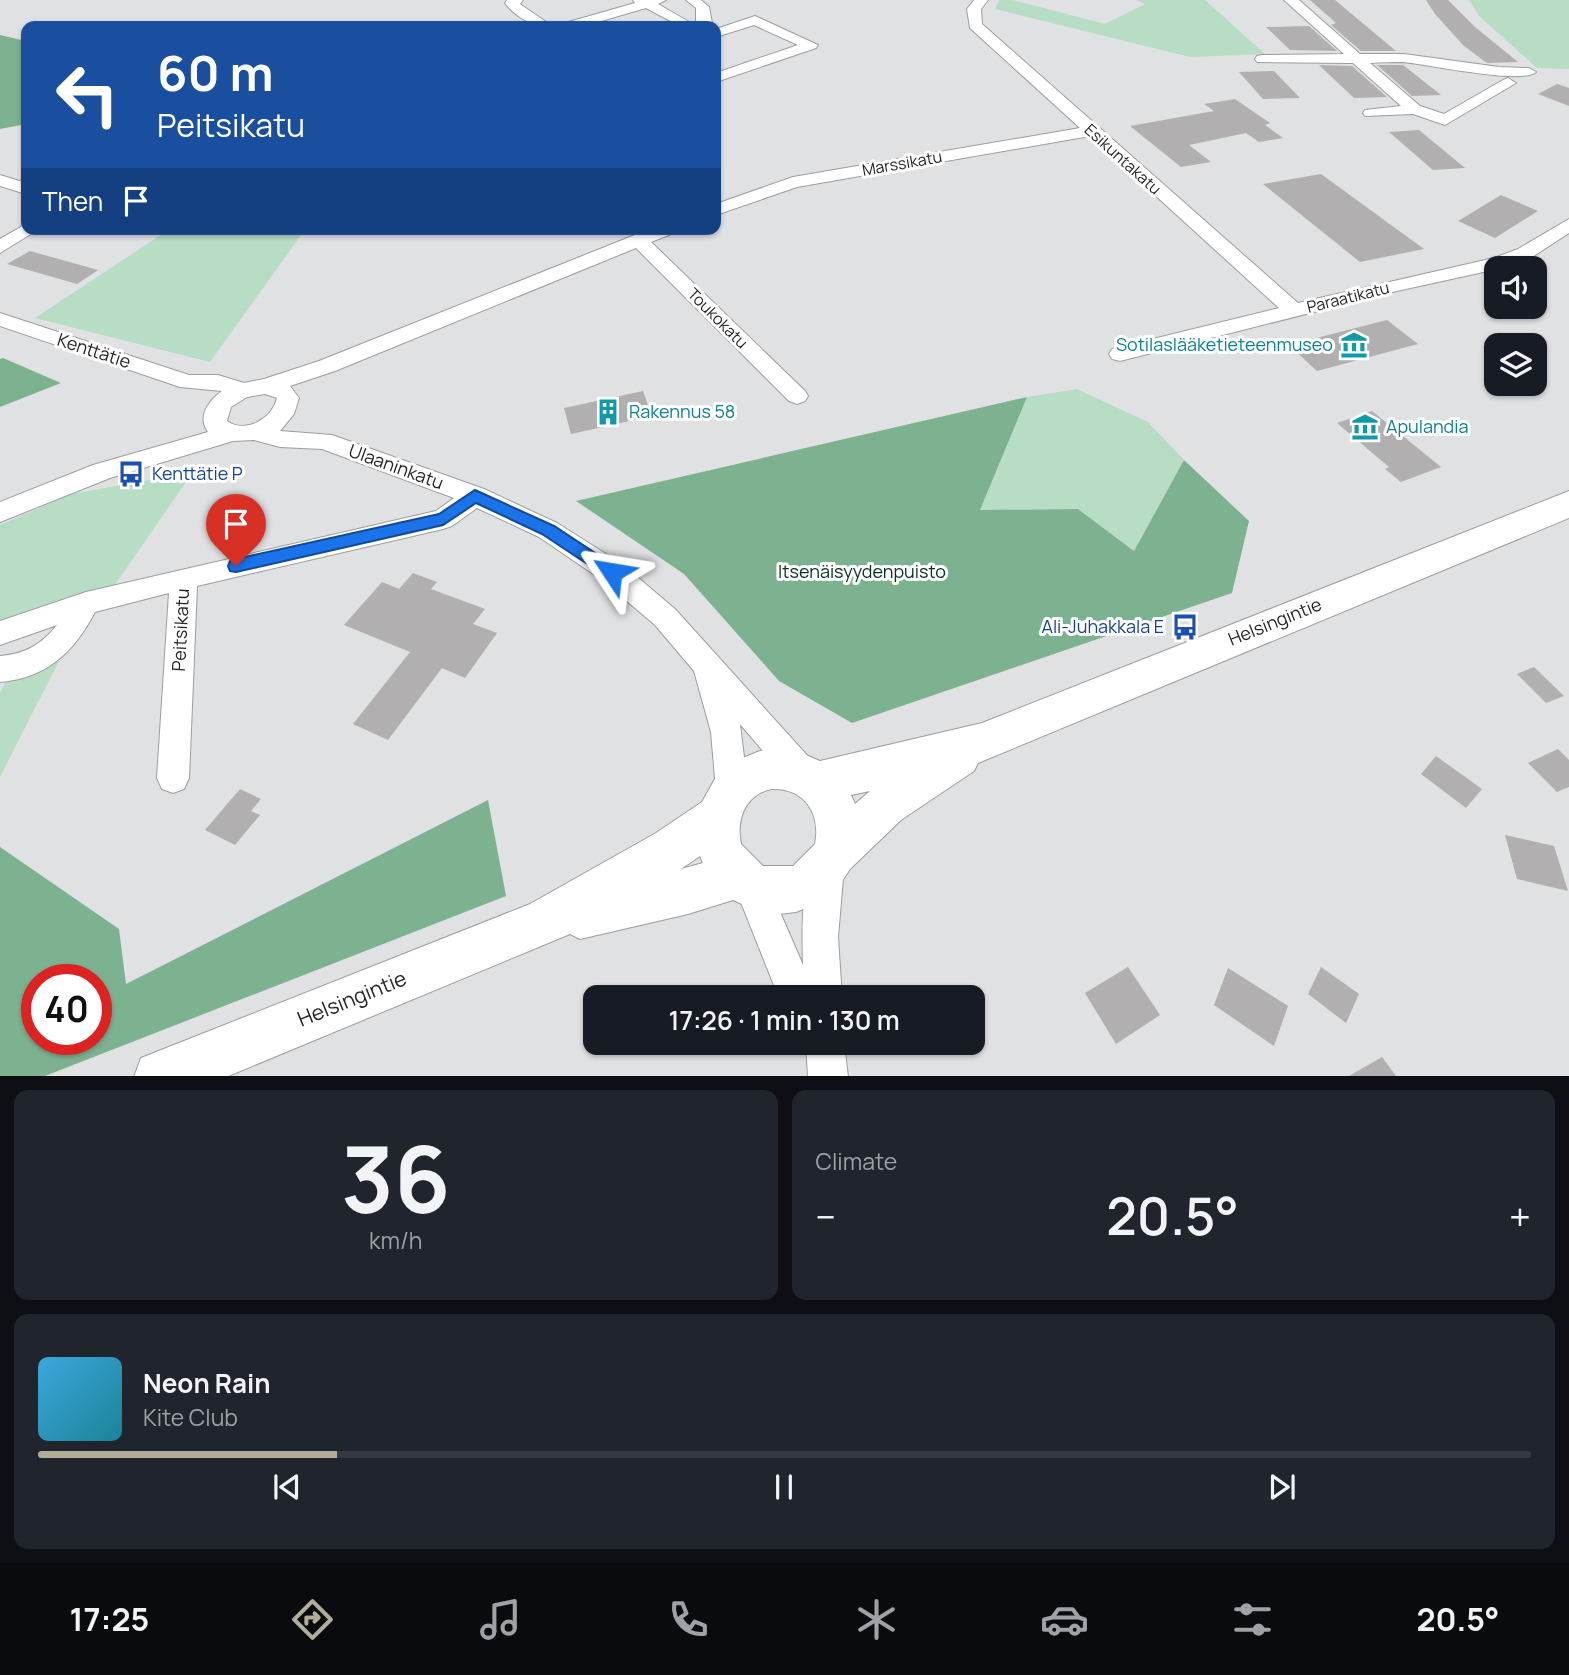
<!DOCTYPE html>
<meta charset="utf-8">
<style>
:root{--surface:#171b24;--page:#20242c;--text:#f1f3f6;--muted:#9ea1a6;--line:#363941;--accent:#b1ad98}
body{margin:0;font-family:Manrope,sans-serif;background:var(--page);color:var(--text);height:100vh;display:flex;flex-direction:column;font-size:26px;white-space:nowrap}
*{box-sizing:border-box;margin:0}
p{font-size:23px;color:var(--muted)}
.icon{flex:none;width:38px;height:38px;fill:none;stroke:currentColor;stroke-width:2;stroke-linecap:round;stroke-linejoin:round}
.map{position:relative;height:1076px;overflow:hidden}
.side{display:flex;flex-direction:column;gap:14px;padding:14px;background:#0d0f14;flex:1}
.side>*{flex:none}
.banner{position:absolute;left:21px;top:21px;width:700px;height:214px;border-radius:14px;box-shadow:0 2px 5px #0004;background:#1a4fa0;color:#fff;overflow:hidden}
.tools{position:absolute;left:1484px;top:256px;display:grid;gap:14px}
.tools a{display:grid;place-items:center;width:63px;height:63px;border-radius:14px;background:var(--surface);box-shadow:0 2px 5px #0004;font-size:35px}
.speed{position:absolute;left:21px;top:964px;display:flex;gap:14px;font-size:35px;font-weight:700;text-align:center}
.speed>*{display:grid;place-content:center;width:91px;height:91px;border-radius:50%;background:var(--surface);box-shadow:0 2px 5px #0004;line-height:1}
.speed .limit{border:10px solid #d22;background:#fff;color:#111}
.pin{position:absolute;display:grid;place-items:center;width:60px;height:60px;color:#fff;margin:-72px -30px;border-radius:50% 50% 50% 0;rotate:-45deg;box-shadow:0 0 7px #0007}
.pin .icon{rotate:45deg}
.me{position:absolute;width:77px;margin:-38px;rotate:303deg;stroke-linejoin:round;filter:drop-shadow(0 0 5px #0008)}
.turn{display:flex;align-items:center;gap:24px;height:147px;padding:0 21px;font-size:32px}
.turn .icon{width:91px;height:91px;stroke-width:2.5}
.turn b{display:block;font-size:49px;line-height:60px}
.then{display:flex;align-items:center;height:66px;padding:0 21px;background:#0003;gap:14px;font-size:26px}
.big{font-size:52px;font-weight:600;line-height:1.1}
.side .widget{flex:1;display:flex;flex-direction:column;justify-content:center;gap:10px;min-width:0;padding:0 24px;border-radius:14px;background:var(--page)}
.side .dial{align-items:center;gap:0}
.dial b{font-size:91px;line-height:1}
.song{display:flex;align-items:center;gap:21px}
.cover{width:84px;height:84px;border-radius:10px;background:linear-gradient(135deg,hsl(200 70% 55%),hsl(190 70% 35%))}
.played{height:7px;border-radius:4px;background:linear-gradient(90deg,var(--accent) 20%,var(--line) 20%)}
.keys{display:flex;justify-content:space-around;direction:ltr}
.heat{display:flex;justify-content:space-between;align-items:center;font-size:38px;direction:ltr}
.side .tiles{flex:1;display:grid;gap:14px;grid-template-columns:1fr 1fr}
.widget:last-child{grid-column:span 2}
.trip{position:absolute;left:583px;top:985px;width:402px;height:70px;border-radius:14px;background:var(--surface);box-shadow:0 2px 5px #0004;font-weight:600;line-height:70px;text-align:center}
.dock{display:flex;height:112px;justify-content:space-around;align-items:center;background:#090b0e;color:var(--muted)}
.dock .icon{width:49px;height:49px}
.dock .active{color:var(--accent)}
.dock b{font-size:32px;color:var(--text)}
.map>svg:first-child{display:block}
</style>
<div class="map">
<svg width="1569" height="1077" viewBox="0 0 1569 1077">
<rect width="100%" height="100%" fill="#e0e1e3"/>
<g fill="#b8ddc5">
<path d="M999,0H1013L1105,24L1145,4L1136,0H1205L1265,54L1190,57L995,9Z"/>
<path d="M1469,0H1569V69L1537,68L1479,16Z"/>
<path d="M170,229H310L304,231L210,362L35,318Z"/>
<path d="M1077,389L1148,422L1184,460L1134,551L1078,509L980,510L1027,397Z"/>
<path d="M193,472L112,589L0,624V525L71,494Z"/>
<path d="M61,657L0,777V693L5,683Z"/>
</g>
<g fill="#7db291" fill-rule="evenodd">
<path d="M0,35L26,41V124L0,129Z"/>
<path d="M3,358L61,383L0,407V359Z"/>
<path d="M1027,397L980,510L1078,509L1134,551L1184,460L1249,521L1232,593L852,723L779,681L684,574L576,501Z"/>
<path d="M488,800L506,896L45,1076H0V847L119,929L126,984ZM37,980H96V1040H37Z"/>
</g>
<g fill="#b1afb0">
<path d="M1310,0H1335L1396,51H1361L1331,25L1336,23Z"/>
<path d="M1426,0H1448L1475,27L1518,62L1487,63L1464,46L1435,14Z"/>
<path d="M1309,26L1337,51L1290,50L1266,27Z"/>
<path d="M1319,65L1352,66L1387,97L1354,98Z"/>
<path d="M1377,65H1403L1441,95L1412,96Z"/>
<path d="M1274,71L1300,98L1263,99L1239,72Z"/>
<path d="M1557,84L1569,88V106L1538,94Z"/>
<path d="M1235,99L1270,123L1265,125L1283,138L1259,142L1246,133L1189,145L1211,162L1181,167L1130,126L1214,111L1204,104Z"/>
<path d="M1419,130L1465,168L1433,170L1389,132Z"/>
<path d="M1321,174L1424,249L1360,262L1263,184Z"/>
<path d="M1501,195L1538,211L1495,238L1458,221Z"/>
<path d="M30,251L98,270L77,284L7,264Z"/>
<path d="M1387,320L1418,344L1317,371L1289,345Z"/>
<path d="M643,391L652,416L571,434L564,408Z"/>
<path d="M1372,411L1441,467L1401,482L1385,469L1389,467L1337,423Z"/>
<path d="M413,573L437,582L431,589L485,609L473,624L497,633L465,678L442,668L388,740L353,724L410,652L344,625L382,582L399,589Z"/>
<path d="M1534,667L1564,696L1546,703L1517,674Z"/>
<path d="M1558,749L1569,760V787L1557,792L1528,763Z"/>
<path d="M1436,756L1482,789L1466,808L1421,774Z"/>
<path d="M240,789L261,799L251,811L260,815L235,845L205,830Z"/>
<path d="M1505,835L1554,846L1568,891L1517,879Z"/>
<path d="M1128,967L1160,1015L1116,1044L1085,993Z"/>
<path d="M1321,967L1359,994L1346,1023L1308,994Z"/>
<path d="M1228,968L1288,1006L1274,1046L1214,1005Z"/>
<path d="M1382,1057L1396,1076H1349Z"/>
</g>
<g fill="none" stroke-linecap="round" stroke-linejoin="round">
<g stroke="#9c9d9f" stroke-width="2">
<g id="minor">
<path d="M507,0H523L520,4L552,26C534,27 516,18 505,3Z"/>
<path d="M633,0H666L658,4L696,26V8L686,0H701L709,7L712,23L710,26H680L646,8L584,26H563L565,23L635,3Z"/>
<path d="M974,0H988L981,9L982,24L1298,303L1494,258L1518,249L1569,219V233L1532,257L1506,267L1397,291L1120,361L1112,359L1109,354L1112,349L1279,308L1090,136L797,187L716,215V204L793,177L1080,128L970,28L967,9Z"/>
<path d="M1284,0H1299L1360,54H1404L1499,67L1529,68L1536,72C1522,85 1427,64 1403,62C1392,62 1381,62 1370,63L1420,106L1444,114L1503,80L1508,78L1516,83L1445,125L1413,114L1365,116L1363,113L1365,110L1401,106L1353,63L1257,62L1255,59L1257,56L1262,55L1344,54Z"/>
<path d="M755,16L818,45L816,48L716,82V73L798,45L754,25L716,37V29Z"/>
<path d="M0,175L26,183V194L0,186Z"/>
<path d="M26,224V229H39L0,253V239Z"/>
<path d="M650,229H676L674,233L651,242L805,391L808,396L805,401L797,404L789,401L636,248L335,371L290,386L299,398L294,414L280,431L332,435L484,489L557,523L622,564L675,609L814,763L819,774L814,785L803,789L792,785L740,724L748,790L743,801L732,806L721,801L716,790L711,732L694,671L655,625L602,580L539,537L477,508L452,526L443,529L197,586L189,778L184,789L173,793L162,789L157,778L169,593L95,612C74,652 47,678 0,682V656C25,654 41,645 57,625L0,645V621L86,592L436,511L454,498L322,449L280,447L254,440L233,441L110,478L0,522V502L93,465L208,432C197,417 208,401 222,391L180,387L0,326V313L189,375H218L244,383L264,379L319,361ZM265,394L277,398C272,419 246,434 227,421L231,407L247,397Z"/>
<path d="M827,850L839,855L844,867L838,937L842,998H779L734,885L739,873L751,868L763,873L803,965C802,931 801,887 815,855Z"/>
<path d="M806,1043H844L848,1077H808Z"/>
</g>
</g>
<g stroke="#9c9d9f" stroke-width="2">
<path id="major" d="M1569,491V518L978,763L974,771L901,820L850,869L837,889L818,903L796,912L778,914L760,912L733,900L688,914L580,939L570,934L226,1077H134L141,1058L530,904L656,833L702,802L716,777L740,759L760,751L778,749L796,751L820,761L982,723ZM772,789C805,788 821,814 815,844L793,866H763L741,844C736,820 745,794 772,789ZM870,791L855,804L851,795ZM700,856L703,863L681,869Z"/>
</g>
<use href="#minor" fill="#fff" fill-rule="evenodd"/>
<use href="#major" fill="#fff" fill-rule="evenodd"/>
</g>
<path fill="#1a73e8" stroke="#114b97" stroke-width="2" d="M475,490L554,526L618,568L621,572L618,577H607L542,534L476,503L443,525L236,572L230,571L228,566L230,561L236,559L439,514Z"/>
<defs>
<g id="museum-bare" transform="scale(2.1)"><path d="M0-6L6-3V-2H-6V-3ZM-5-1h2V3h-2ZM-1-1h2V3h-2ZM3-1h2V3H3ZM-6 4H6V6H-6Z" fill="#0f9aa8" stroke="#fff" stroke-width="2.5" paint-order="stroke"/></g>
<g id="building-bare" transform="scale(2.1)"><path d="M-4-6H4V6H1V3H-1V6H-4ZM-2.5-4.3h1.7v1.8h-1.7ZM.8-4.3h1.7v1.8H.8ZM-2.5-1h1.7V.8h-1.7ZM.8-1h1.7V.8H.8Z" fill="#0f9aa8" stroke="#fff" stroke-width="2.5" paint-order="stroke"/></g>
<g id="bus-bare" transform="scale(2.1)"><path d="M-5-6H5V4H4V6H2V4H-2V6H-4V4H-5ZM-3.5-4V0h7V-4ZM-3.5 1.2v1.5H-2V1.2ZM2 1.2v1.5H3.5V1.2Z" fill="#1a4fb4" stroke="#fff" stroke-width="2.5" paint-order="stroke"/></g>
</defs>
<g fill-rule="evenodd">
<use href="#museum-bare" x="1354" y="345"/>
<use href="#building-bare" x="608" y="412"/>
<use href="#museum-bare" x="1365" y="427"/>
<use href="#bus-bare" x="131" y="474"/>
<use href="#bus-bare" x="1185" y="627"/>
</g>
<g text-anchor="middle" stroke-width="6" stroke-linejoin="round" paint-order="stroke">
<g font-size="16" fill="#262627" stroke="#fff">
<text transform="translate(1123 159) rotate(42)" y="6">Esikuntakatu</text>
<text transform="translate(902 163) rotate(-10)" y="6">Marssikatu</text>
<text transform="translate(1348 297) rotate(-14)" y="6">Paraatikatu</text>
<text transform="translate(718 318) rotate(45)" y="6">Toukokatu</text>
</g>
<g font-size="18" fill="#0d838f" stroke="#fff" text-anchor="start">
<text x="1333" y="351" text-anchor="end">Sotilaslääketieteenmuseo</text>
<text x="629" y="418">Rakennus 58</text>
<text x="1386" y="433">Apulandia</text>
</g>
<g font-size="18" fill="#262627" stroke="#fff">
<text transform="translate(94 351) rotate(18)" y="6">Kenttätie</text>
<text transform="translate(396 467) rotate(20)" y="6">Ulaaninkatu</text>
<text transform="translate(1275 622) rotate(-22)" y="6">Helsingintie</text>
<text transform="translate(181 630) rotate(-87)" y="6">Peitsikatu</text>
</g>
<g font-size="18" fill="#164399" stroke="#fff" text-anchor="start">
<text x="152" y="480">Kenttätie P</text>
<text x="1164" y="633" text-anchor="end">Ali-Juhakkala E</text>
</g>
<g font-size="18" fill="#05321c" stroke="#fff">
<text x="862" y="578">Itsenäisyydenpuisto</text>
</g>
<g font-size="21" fill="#262627" stroke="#fff">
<text transform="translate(352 999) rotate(-22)" y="7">Helsingintie</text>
</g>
</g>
</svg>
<div class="tools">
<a><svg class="icon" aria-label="sound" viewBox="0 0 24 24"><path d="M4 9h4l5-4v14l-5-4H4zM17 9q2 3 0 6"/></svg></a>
<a><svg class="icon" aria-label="layers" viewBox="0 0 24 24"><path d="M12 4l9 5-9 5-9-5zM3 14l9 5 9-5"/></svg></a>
</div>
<div class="speed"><div class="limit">40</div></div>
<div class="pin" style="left:236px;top:566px;background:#d93025"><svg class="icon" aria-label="arrive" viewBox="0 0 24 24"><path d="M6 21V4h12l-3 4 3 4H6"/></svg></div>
<svg class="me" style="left:612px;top:572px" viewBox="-20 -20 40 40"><path d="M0-17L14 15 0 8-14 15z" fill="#1a73e8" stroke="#fff" stroke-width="4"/></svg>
<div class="trip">17:26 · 1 min · 130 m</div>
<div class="banner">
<div class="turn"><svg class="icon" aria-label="left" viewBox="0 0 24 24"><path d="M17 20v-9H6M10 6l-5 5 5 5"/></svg><div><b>60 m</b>Peitsikatu</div></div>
<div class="then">Then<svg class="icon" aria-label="arrive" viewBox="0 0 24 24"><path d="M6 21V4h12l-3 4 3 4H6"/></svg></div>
</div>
</div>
<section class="side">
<div class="tiles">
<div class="widget dial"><b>36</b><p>km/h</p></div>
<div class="widget"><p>Climate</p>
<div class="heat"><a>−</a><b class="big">20.5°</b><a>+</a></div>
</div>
<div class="widget">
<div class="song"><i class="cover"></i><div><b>Neon Rain</b><p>Kite Club</p></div></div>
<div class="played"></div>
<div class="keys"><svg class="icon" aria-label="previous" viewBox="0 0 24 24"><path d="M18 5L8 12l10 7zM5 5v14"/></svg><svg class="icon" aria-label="pause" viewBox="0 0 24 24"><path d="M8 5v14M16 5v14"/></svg><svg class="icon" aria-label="next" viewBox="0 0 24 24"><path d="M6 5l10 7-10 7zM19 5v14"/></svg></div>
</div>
</div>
</section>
<nav class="dock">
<b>17:25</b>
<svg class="icon active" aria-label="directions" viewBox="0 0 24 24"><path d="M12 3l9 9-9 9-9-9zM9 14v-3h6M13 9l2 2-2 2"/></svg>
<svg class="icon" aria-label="music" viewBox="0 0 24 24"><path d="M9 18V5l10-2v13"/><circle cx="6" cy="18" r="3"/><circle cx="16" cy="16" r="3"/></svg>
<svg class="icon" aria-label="phone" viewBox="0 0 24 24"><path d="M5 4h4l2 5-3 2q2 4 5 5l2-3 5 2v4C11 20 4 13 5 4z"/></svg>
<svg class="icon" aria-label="climate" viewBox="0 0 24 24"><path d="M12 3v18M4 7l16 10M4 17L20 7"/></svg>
<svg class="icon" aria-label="car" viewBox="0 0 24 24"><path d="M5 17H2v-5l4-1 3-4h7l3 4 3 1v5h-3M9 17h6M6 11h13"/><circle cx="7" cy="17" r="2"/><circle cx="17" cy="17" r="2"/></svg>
<svg class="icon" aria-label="filters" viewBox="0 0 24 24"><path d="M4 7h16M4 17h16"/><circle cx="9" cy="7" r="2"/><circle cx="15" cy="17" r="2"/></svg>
<b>20.5°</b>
</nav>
